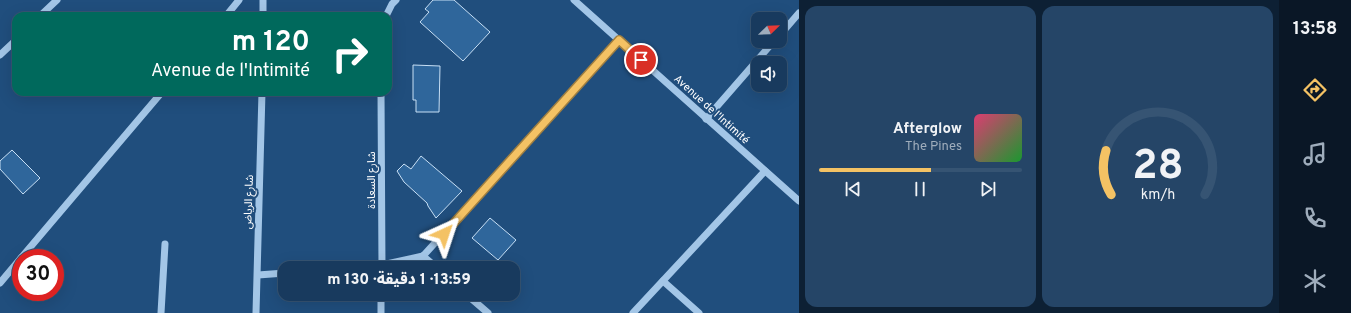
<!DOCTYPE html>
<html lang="ar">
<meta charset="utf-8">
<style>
:root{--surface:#183a5e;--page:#254567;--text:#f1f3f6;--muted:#9fadbc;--line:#365473;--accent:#f4c264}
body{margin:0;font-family:Overpass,"Noto Sans Arabic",sans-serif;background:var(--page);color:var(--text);direction:rtl;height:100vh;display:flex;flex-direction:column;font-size:15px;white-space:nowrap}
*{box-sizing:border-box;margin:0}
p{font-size:13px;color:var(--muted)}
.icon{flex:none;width:22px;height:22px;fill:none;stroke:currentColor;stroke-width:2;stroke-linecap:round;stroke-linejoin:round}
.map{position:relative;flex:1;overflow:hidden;direction:ltr}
.details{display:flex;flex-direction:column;gap:6px;padding:6px;background:#0d2034;width:480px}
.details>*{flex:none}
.guide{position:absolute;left:12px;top:12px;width:380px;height:84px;border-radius:12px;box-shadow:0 4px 16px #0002,0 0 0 1px var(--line);direction:rtl;background:#00695c;color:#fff;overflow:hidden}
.needle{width:26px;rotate:67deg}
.fabs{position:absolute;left:751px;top:12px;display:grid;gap:8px}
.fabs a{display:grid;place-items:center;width:36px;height:36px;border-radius:8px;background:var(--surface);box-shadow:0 4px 16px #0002,0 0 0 1px var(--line);font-size:20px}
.speed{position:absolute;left:12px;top:249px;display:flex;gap:8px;font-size:20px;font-weight:700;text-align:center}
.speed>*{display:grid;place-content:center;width:52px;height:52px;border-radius:50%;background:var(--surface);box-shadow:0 4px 16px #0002,0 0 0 1px var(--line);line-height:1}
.speed .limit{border:6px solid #d22;background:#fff;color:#111}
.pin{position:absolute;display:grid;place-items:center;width:34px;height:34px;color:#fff;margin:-17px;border:2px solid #fff;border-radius:50%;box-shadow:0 1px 4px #0007}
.me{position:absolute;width:44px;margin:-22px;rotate:42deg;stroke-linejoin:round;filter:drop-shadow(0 0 3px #0008)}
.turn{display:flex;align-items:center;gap:14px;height:84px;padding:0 16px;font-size:18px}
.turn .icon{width:52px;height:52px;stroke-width:2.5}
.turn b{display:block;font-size:28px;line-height:34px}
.details .tile{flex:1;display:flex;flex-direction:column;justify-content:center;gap:6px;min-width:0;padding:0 14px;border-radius:12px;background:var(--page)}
.details .dial{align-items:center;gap:0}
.dial svg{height:104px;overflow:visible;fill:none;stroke:var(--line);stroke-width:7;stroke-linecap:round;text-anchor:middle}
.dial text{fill:var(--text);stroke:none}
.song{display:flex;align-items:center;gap:12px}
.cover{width:48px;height:48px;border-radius:6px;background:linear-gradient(135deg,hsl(340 70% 55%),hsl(130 70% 35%))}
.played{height:4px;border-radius:2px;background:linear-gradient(90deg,var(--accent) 55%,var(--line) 55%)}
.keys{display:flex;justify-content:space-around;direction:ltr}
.details .tiles{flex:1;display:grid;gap:6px;grid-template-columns:repeat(2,1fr)}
.trip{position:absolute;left:278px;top:261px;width:242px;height:40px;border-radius:12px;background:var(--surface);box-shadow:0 4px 16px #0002,0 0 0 1px var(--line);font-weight:800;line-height:40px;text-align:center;direction:rtl}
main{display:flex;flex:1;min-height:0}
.tabs{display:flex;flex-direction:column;width:72px;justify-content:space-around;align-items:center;background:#0a1726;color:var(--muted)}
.tabs .icon{width:28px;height:28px}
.tabs .current{color:var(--accent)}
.tabs b{font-size:18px;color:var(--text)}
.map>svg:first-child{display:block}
</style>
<main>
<nav class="tabs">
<b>13:58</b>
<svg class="icon current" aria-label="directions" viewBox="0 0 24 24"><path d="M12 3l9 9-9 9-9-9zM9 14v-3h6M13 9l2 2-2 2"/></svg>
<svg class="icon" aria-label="music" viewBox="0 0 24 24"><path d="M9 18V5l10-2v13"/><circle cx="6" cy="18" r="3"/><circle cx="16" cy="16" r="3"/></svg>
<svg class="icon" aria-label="phone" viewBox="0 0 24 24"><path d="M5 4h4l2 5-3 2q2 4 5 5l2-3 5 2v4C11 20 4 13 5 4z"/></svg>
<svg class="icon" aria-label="climate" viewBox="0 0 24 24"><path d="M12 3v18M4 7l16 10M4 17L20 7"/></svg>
</nav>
<section class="details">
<div class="tiles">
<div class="tile dial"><svg viewBox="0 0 100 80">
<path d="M14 69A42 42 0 1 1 86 69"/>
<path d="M14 69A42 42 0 0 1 10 35" stroke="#f4c264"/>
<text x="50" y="56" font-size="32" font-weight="700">28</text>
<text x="50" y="72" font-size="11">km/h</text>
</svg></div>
<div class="tile">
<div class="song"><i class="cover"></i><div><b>Afterglow</b><p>The Pines</p></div></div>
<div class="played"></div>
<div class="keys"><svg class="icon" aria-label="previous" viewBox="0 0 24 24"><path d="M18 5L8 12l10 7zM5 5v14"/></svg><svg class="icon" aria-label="pause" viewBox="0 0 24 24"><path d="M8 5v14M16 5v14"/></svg><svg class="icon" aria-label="next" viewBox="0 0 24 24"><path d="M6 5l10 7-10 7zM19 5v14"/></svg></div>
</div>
</div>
</section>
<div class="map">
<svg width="799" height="313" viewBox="0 0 799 313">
<rect width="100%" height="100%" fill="#204e7d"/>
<g fill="#2f669b" stroke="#c7dff5">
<path d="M433,0H454L490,32L463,61L420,22L429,12L425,9Z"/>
<path d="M413,65L440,66L439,112H416V100H413Z"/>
<path d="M12,150L40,178L23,194L0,169V161Z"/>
<path d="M421,156L462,191L436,218L428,206L427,203L404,182L397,171L404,164L411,169Z"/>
<path d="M490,218L516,240L498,260L472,238Z"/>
</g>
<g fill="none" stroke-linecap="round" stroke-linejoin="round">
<g stroke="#a3c6e7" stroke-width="7">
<path d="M574,0L799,201"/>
<path d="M40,16L57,0"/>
<path d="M226,16L239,0"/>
<path d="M263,16V0"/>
<path d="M386,16L392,4L396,0"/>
<path d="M780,35L799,13"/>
<path d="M0,55L16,40"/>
<path d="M381,92L382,268"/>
<path d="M706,119L774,41"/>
<path d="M423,256L619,41"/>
<path d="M423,256L437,268"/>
<path d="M21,258L162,92"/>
<path d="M350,268L382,265L423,256"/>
<path d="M258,275L285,273"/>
<path d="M663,281L699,313"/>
<path d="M0,283L21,258"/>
<path d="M466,294L488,313"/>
<path d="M161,313L165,244"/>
<path d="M256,313L262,92"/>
<path d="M381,313V294"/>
<path d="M633,313L765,171"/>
</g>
</g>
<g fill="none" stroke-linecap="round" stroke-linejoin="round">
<g stroke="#9f7e41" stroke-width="10">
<path id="route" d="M444,234L619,40L641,60"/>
</g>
<use href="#route" stroke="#f4c264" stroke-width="7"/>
</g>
<g text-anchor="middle" stroke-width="4" stroke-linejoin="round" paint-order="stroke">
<g font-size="11" fill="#fff" stroke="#204e7d">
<text transform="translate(712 109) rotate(42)" y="4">Avenue de l'Intimité</text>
<text transform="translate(371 180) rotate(-90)" y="4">شارع السعادة</text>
<text transform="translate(248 202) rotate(-88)" y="4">شارع الرياض</text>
</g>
</g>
</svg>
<div class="fabs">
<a><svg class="needle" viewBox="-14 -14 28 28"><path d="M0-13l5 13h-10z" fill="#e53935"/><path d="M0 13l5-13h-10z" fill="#9fadbc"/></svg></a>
<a><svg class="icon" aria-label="sound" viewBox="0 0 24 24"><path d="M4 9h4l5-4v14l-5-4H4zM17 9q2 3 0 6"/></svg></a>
</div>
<div class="speed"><div class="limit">30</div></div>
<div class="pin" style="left:641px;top:60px;background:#d93025"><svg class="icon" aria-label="arrive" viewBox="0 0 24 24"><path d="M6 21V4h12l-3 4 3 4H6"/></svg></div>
<svg class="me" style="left:444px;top:234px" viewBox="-20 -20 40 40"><path d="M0-17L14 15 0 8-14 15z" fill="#f4c264" stroke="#fff" stroke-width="4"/></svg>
<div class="trip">13:59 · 1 دقيقة · 130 m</div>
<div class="guide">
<div class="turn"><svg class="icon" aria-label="right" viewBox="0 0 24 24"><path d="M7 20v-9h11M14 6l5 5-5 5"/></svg><div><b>120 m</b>Avenue de l'Intimité</div></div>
</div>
</div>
</main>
